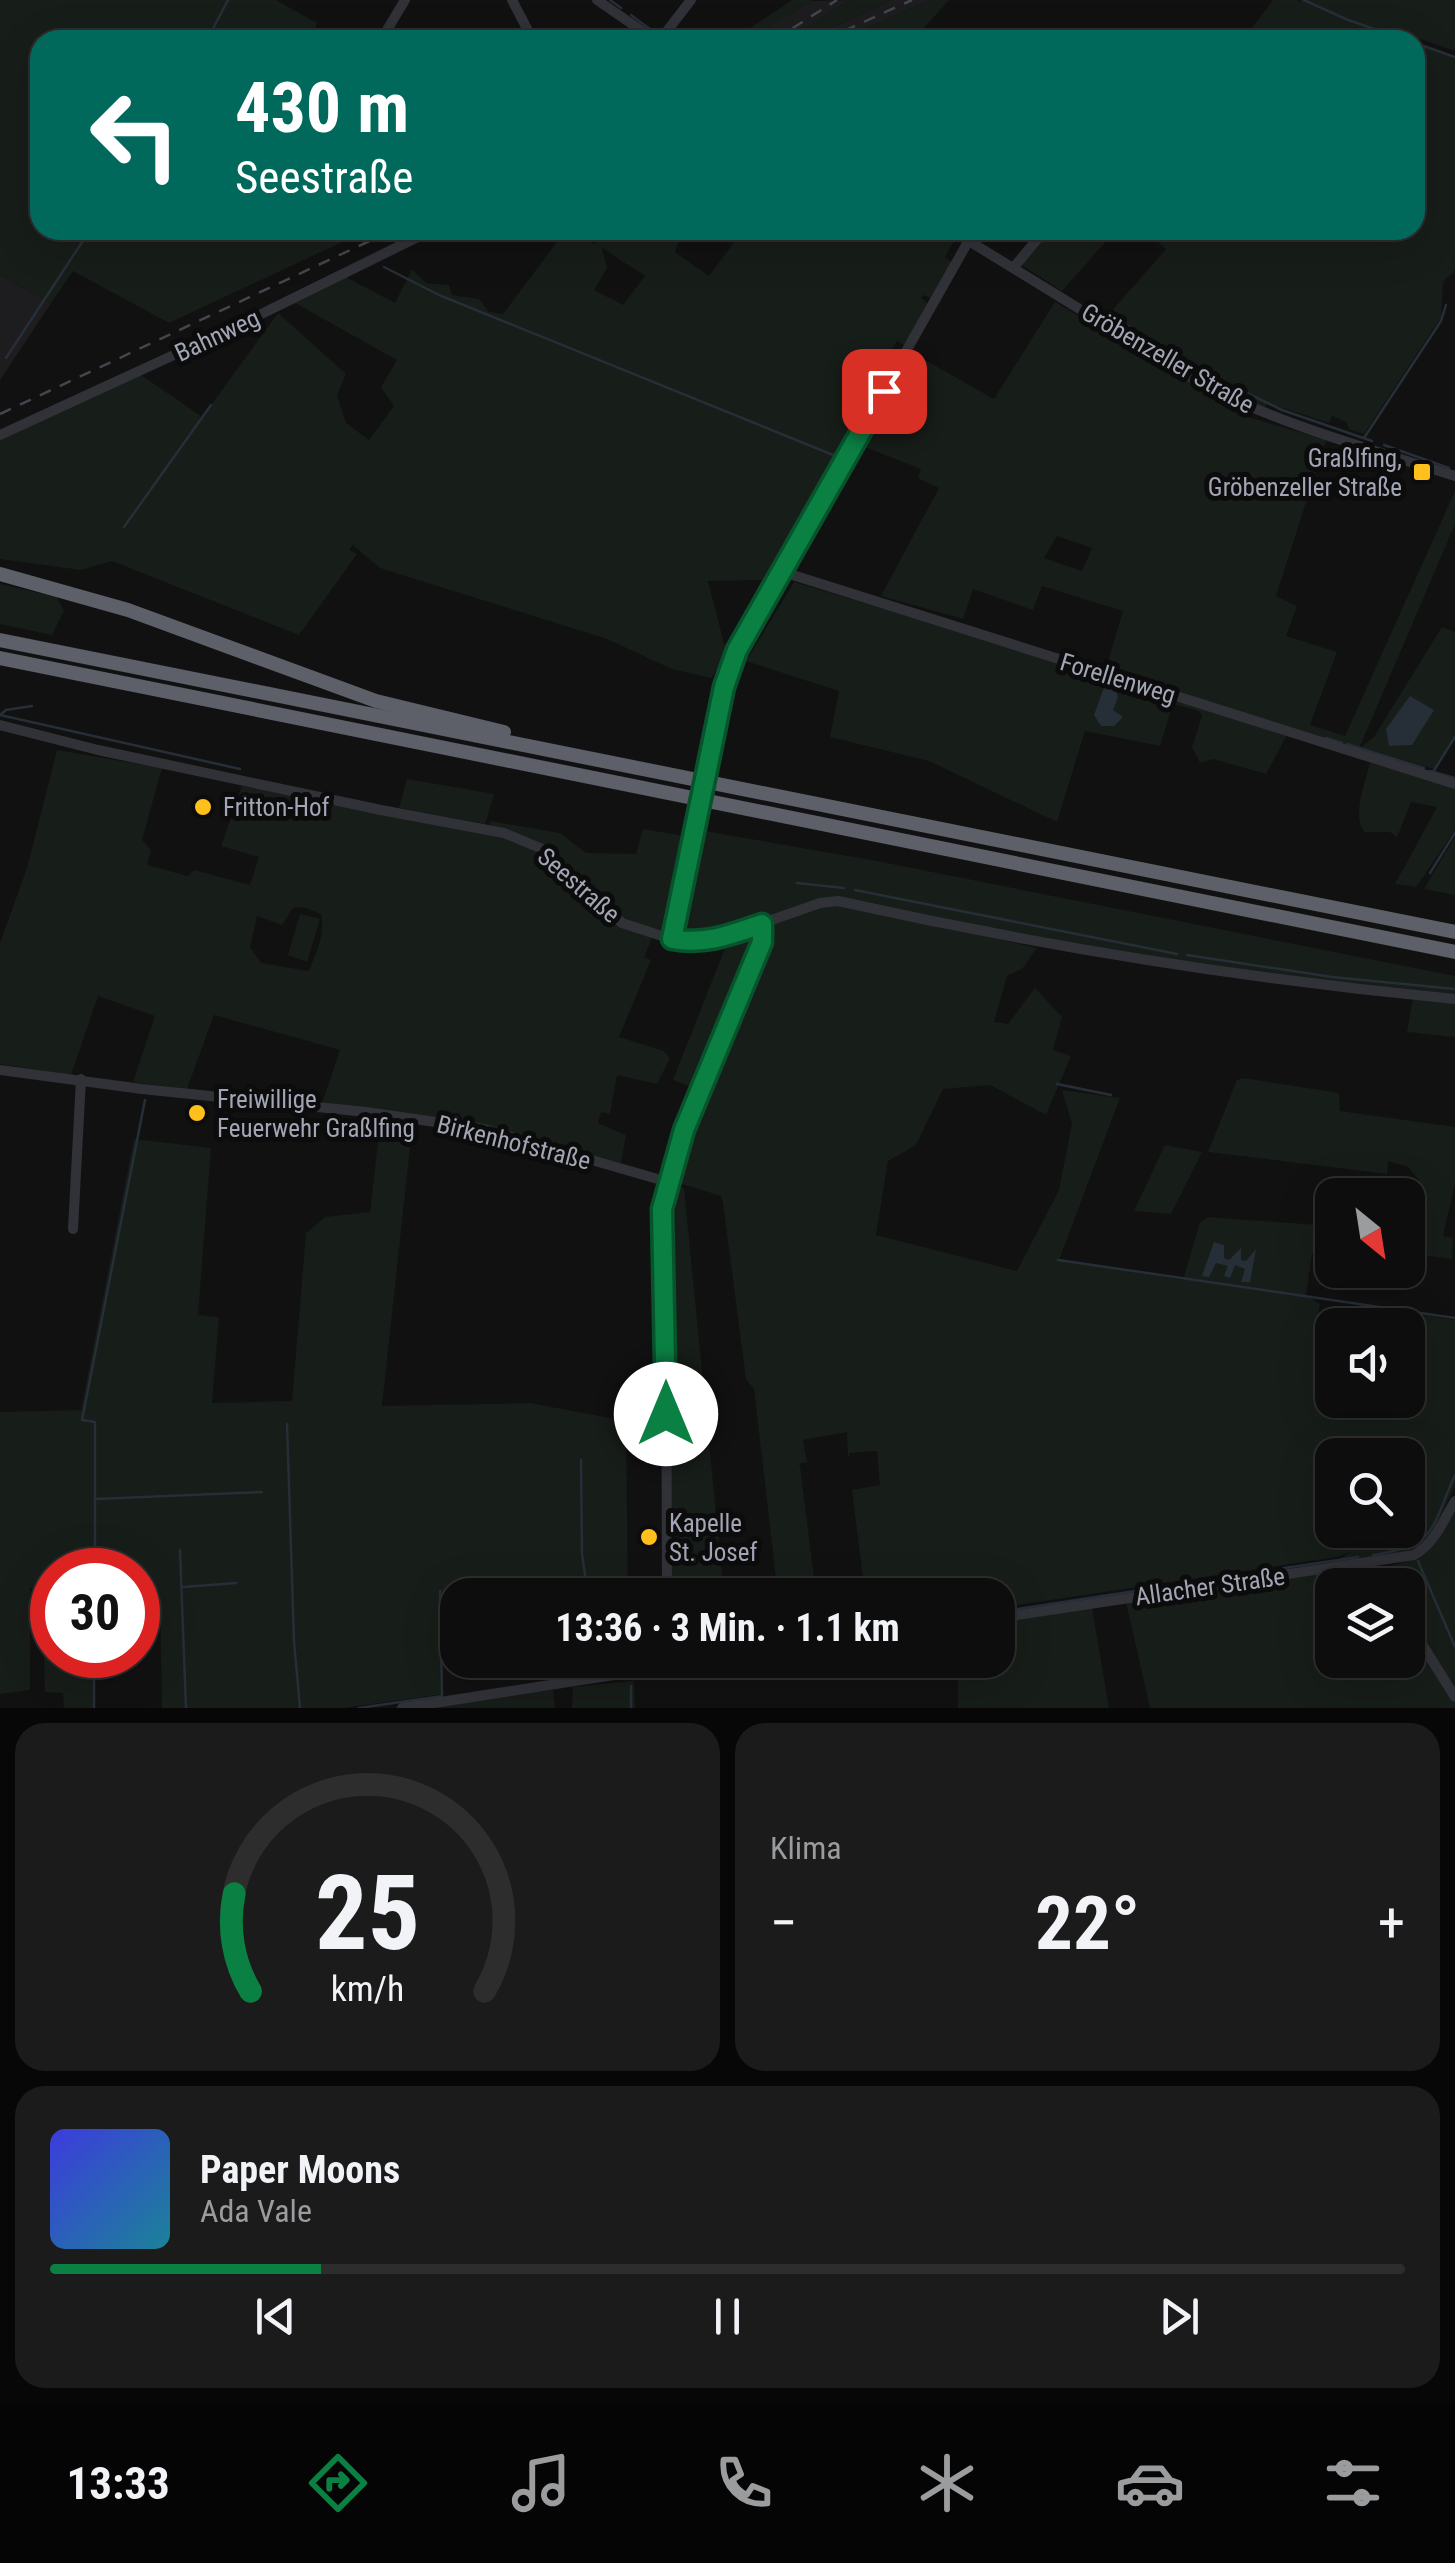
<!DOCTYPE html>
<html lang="de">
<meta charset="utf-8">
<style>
:root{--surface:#0d0d0e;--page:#1b1b1c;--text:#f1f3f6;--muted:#9a9c9e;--line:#2d2d2e;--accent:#0b8043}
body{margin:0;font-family:"Roboto Condensed",sans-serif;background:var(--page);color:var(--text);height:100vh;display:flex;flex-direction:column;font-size:38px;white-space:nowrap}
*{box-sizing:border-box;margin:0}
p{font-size:32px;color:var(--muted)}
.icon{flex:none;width:55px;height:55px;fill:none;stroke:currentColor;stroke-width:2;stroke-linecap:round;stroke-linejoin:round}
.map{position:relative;height:1708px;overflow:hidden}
.sheet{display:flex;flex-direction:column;gap:15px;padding:15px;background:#070708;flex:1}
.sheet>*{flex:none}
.top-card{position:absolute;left:30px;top:30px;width:1395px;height:210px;border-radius:30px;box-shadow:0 10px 40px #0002,0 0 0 2px var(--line);background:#00695c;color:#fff;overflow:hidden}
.needle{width:65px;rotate:150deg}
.buttons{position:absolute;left:1315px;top:1178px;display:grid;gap:20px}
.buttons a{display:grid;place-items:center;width:110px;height:110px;border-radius:20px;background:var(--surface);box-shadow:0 10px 40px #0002,0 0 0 2px var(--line);font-size:50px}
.speed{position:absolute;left:30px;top:1548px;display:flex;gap:20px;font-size:50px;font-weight:700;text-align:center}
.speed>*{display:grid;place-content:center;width:130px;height:130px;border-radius:50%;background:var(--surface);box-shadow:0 10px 40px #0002,0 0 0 2px var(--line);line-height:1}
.speed .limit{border:15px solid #d22;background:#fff;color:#111}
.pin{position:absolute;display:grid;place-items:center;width:85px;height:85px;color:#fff;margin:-42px;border-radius:20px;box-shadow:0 5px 15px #0006}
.me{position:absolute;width:110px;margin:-55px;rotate:0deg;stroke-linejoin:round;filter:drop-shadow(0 0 8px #0008)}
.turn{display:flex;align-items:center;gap:35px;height:210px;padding:0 40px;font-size:45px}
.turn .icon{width:130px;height:130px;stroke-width:2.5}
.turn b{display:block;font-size:70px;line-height:85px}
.big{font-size:75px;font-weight:700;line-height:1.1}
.sheet .card{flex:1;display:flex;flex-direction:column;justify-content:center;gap:15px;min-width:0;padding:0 35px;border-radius:30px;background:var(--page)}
.sheet .dial{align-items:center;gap:0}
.dial svg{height:260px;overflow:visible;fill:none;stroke:var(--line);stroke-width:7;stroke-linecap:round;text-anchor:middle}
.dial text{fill:var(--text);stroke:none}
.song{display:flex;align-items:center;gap:30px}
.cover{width:120px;height:120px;border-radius:15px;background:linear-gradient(135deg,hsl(240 70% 55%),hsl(190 70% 35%))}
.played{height:10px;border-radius:5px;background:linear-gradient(90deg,var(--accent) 20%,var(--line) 20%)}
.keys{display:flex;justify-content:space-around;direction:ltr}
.heat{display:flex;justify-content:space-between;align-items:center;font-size:55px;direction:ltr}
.sheet .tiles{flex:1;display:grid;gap:15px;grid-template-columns:1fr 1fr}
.card:last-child{grid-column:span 2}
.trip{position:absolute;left:440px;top:1578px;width:575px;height:100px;border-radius:30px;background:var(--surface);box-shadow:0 10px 40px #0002,0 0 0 2px var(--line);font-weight:700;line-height:100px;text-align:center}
.dock{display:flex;height:160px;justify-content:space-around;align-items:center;background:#050506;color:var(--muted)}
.dock .icon{width:70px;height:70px}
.dock .on{color:var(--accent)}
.dock b{font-size:45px;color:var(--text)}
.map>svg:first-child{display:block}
</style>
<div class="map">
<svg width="1455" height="1708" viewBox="0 0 1455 1708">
<rect width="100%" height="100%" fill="#111112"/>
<g fill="#1d1d1f">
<path d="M850,0L788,40H748L810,1Z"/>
<path d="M892,0H930L841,40H805Z"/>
<path d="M0,275L51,303L0,380Z"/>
</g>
<g fill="#171d18" fill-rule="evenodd">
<path d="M0,0H276L317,23L312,38L314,40H40V230H368L169,323L73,271L51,303L0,275Z"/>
<path d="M792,0H812L748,40H732Z"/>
<path d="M850,0H892L805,40H788Z"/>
<path d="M930,0H949L913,40H891L881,31L861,40H841Z"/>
<path d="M1273,0H1297L1300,3V0H1455V51L1382,26L1414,40H1243Z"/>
<path d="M1415,41L1455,56V270L1443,282L1441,317L1364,434L1349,429L1346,422L1332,416L1329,423L1268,403L1264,409L1212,383L1211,376L1110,313L1166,249L1144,230H1415Z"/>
<path d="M566,230H584L581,237L595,244L605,230H641L658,240L664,230H682L675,252L709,276L740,234L764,230H932L953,242L945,257L952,262L932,299L924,295L921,298L929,304L905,346L897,341L890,352L899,357L879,393L870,387L867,392L876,399L771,580L708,581L727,655L711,678L672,669L607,639L380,568L353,545L349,550L357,554L299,635L112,561L81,570L0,559V439L141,375L201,416L198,423L278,313L346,374L337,395L346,423L369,440L394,406L381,387L397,360L295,303L346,277L395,303L412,269L426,283L449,285L452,295L479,299L489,312L503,314ZM602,248L645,276L623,305L594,290L607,268Z"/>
<path d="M1050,230H1116L1062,291L1023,266L1022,262Z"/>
<path d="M1055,302L1235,408L1241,415L1326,440L1276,596L1297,606L1286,636L1337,652L1310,725L1345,736L1455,491V524L1358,751L1287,735L1266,774L1213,759L1200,763L1192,747L1202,716L1199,711L1173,704L1160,746L1085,731L1057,822L929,761L830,737L839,691L746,661L794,582L1104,675L1123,611L1042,586L1033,610L973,589L963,619L881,596L939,488L918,478L921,469L857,444L909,351L994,399ZM1057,536L1092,548L1082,571L1044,558Z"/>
<path d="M0,584L57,597L64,611L52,635L0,624Z"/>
<path d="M1442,627L1455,632V735L1434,769L1361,747L1374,737Z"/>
<path d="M57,750L162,768L142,840L151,850L147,865L188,876L194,870L250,885L259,857L221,846L242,786L488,833L490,821L560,833L586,853L636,854L643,829L690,837L670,924L665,932L631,924L584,885L619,923L653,936L644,957L651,960L619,1037L664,1051L670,1058L657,1084L617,1075L610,1114L601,1112L598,1123L626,1135L621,1163L486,1127L322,1103L340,1050L214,1015L187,1089L133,1082L155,1016L98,996L71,1075L0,1064V943L27,868ZM303,907L321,914C325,935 317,951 309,971L261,963L250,947L257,916L282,925L293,908Z"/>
<path d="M1370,763L1455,787V830L1416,887L1395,884L1437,807L1411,802L1397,837L1390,832H1364C1352,813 1365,784 1370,763Z"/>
<path d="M407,779L494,794L485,824L399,808Z"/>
<path d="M699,830L877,861L1455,976V996L1326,984L1067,946L837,897L697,941L686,938L679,926L699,845Z"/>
<path d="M1455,837V895L1424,889Z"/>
<path d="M838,902L1037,948L1022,969L1007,976L994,1022L1008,1024L1035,988L1062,1017L1053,1050L1071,1056L1046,1115L990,1085L943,1089L916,1145L888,1161L876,1235L1017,1271L1059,1190L1072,1124L1062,1090L1120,1098L1059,1260L1183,1280L1200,1222L1208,1217L1332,1226V1257L1312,1254L1306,1295L1320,1304L1314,1345L1332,1359V1400H1408V1325H1393L1398,1311L1455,1320V1486L1431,1537L1414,1550L1331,1564L1353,1551L1337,1557L998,1608V1595H865L852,1490L880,1485L877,1451L850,1453L848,1459L847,1432L803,1440L807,1462L798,1464L800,1465L816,1595H778L754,1389L746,1379L723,1203L721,1196L672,1181L687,1131L776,920ZM1332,1455H1408V1530H1332Z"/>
<path d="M300,914L320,919L307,962L288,955Z"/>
<path d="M752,929L760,934L698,1090L673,1080L729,938Z"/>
<path d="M1413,998L1455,1002V1037L1407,1032Z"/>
<path d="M1243,1078L1339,1093L1340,1111L1455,1127V1184L1443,1236L1453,1238L1452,1259L1408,1253V1233H1411L1419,1180L1408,1167L1388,1161L1387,1174L1208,1152L1237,1080Z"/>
<path d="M381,1117L413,1120L382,1406L530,1403L626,1421L628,1595H527L524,1585L442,1592L443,1694L343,1708H162L160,1604L138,1605V1570H52V1655H92L93,1708H64L63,1693L45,1692L42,1586L30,1588V1690L0,1694V1412L81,1410L134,1139L211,1148L198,1315L219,1317L212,1403L292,1401L306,1233L325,1217L370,1212Z"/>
<path d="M1165,1145L1202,1152L1171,1214L1134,1211Z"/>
<path d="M669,1187L684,1188L724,1595H671L666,1216Z"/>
<path d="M1455,1507V1690L1408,1618V1585H1384L1374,1571L1420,1557Z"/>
<path d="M1353,1569L1374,1585H1332V1660H1408V1628L1455,1703V1708H1150L1126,1602Z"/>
<path d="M1092,1608L1109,1708H958V1660H998V1621Z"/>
<path d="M546,1660H631L632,1667L552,1679Z"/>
<path d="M634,1681L635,1708H572L573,1687Z"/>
<path d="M553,1690L555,1708H425L517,1692Z"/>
</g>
<g fill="#262e37">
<path d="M1106,682L1115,686L1118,697L1113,710L1123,717L1114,726H1101L1094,715Z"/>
<path d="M1410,696L1434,710L1412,745L1389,746L1386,729Z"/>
<path d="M1214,1242L1224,1245V1258L1229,1260L1241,1248V1260L1246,1261L1256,1249L1250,1282H1241L1245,1269L1235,1265L1230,1278L1224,1276L1228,1266L1216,1263L1209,1277L1202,1276Z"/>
</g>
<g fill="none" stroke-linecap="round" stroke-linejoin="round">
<g stroke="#262e37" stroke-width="2.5">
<path d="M610,0L621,8"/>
<path d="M1304,0L1348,20L1407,40"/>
<path d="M631,15L658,35"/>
<path d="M207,40L228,0"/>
<path d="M1415,43L1455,57"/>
<path d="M384,267L439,295L838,457"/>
<path d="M1119,320L1197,369L1282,410L1372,441"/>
<path d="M6,358L90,230"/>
<path d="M1364,438L1441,321L1446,305"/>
<path d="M1384,445L1449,468"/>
<path d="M124,527L211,405"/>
<path d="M806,544L854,463L851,462"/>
<path d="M791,570L799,555"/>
<path d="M0,715L240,769"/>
<path d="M0,715L6,710L32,706"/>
<path d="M1326,738L1342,743"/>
<path d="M1347,744L1424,768"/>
<path d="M721,748L741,658L785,580"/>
<path d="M1430,771L1455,778"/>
<path d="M1433,772L1455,737"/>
<path d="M1430,873L1455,833"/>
<path d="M797,883L844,888"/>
<path d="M855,890L1177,954"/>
<path d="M1187,955L1332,977L1455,989"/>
<path d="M1057,1084L1111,1095"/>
<path d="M1058,1260L1455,1318"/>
<path d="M287,1424L294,1641L300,1708"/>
<path d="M581,1460L582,1554L588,1595"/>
<path d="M95,1499L262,1492"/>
<path d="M180,1550L186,1708"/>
<path d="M1373,1555C1438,1545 1430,1530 1455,1475"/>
<path d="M1418,1561L1455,1647"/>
<path d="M95,1570V1422L82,1420L145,1100"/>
<path d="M1173,1585L1358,1557"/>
<path d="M183,1587L236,1583"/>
<path d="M998,1612L1168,1586"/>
<path d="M596,1660L597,1661"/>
<path d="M631,1686V1708"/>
<path d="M94,1708V1655"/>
<path d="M359,1708L442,1696L440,1591"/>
</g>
<g stroke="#313238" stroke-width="10">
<path d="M512,0L533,40"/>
<path d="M597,0L655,40"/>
<path d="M381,40L405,0"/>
<path d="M660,40L691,0"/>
<path d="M951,230L1203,385C1283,425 1369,449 1455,476"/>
<path d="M1014,267L1045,230"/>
<path d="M0,435L239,325L432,230"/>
<path d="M780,571L1455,784"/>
<path d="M0,725L98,750L381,810L504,833L545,850L622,923L671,939L695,943L712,941L820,903L838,901C1045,947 1244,979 1455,999"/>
<path d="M711,747L724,687L737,650L969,240"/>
<path d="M671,939L696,831"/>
<path d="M0,1070L142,1089L366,1112L484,1129L668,1182"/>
<path d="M73,1229L81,1079"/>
<path d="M1365,1565L1379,1585"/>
<path d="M667,1595L666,1269L662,1209L684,1130L761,942L762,924"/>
<path d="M998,1618L1414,1555C1435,1543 1443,1521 1455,1501"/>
<path d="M1408,1622L1455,1697"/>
<path d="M402,1708L710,1660"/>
</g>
<g stroke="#5d5f69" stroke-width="14">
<path d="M0,574L128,610L376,701L504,732"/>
<path d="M0,640L1455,932"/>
<path d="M0,658L1455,952"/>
</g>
<g stroke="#44464d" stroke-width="2.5" stroke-dasharray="12 10" stroke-linecap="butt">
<path d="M774,40L837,0"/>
<path d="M824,40L912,0"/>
<path d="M0,414L393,230"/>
</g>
<path stroke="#313238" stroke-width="10" d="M696,831L711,747"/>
</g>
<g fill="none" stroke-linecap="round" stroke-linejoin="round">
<g stroke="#07532c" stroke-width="25">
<path id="route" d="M666,1414L662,1209L684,1130L762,942V924C730,935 705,945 672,939L724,687L737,650L884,391"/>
</g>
<use href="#route" stroke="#0b8043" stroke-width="18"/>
</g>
<g fill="#ffc01c" stroke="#0c0c0d" stroke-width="4">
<rect x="1412" y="462" width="20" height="20" rx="5"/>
<circle cx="203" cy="807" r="10"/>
<circle cx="197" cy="1113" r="10"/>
<circle cx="649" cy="1537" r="10"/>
</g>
<g text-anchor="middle" stroke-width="10" stroke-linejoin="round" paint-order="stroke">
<g font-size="25" fill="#a1a5b4" stroke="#0c0c0d">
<text transform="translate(217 335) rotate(-25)" y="9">Bahnweg</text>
<text transform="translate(1168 358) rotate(30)" y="9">Gröbenzeller Straße</text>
<text transform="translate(1118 678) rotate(17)" y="9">Forellenweg</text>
<text transform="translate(579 885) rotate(41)" y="9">Seestraße</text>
<text transform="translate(514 1142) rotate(14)" y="9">Birkenhofstraße</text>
<text transform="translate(1210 1586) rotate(-8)" y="9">Allacher Straße</text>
</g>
<g font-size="25" fill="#a1a5b4" stroke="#0c0c0d" text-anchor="start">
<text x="1402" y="467" text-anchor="end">Graßlfing,<tspan x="1402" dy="29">Gröbenzeller Straße</tspan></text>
<text x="223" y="816">Fritton-Hof</text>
<text x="217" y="1108">Freiwillige<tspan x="217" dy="29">Feuerwehr Graßlfing</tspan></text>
<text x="669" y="1532">Kapelle<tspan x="669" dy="29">St. Josef</tspan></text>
</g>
</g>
</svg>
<div class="buttons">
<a><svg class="needle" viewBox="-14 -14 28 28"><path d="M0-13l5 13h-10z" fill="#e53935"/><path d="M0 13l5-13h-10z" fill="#9a9c9e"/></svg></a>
<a><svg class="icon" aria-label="sound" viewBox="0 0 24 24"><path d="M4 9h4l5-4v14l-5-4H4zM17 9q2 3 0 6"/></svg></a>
<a><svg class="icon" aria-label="search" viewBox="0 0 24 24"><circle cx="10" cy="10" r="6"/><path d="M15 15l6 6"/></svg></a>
<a><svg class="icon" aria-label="layers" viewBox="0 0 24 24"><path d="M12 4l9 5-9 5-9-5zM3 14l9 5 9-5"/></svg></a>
</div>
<div class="speed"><div class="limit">30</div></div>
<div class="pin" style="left:884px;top:391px;background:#d93025"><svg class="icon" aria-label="arrive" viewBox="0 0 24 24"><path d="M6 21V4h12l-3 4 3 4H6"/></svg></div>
<svg class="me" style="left:666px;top:1414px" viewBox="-20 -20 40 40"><circle r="19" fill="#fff"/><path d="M0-13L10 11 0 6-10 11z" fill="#0b8043"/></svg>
<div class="trip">13:36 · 3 Min. · 1.1 km</div>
<div class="top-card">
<div class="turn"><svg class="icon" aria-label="left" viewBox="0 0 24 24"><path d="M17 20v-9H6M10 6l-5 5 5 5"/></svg><div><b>430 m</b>Seestraße</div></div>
</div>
</div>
<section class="sheet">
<div class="tiles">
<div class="card dial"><svg viewBox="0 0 100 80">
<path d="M14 69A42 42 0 1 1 86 69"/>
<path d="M14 69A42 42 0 0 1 9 39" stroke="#0b8043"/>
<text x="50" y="56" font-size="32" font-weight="700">25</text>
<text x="50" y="72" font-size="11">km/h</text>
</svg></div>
<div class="card"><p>Klima</p>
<div class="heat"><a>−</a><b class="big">22°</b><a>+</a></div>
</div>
<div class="card">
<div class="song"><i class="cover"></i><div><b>Paper Moons</b><p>Ada Vale</p></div></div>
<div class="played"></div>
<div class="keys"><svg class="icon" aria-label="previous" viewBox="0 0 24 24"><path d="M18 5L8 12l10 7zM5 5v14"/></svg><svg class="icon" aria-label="pause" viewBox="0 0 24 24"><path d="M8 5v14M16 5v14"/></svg><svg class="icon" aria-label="next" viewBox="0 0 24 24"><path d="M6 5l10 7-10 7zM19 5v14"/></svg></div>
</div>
</div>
</section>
<nav class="dock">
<b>13:33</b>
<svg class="icon on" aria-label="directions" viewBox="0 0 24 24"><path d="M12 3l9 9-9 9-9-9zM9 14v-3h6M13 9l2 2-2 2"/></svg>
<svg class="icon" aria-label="music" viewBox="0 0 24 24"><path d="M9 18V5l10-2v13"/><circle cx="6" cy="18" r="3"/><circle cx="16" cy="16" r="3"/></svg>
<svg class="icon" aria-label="phone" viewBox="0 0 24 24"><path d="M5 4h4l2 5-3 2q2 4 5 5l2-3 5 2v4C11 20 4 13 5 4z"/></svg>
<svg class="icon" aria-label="climate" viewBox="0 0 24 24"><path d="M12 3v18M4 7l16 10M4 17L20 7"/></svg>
<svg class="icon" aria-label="car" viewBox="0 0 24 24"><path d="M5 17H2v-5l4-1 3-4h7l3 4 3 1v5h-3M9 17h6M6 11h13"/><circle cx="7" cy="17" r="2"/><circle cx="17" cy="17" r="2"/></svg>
<svg class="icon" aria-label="filters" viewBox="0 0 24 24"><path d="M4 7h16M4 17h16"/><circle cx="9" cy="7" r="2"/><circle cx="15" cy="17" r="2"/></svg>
</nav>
